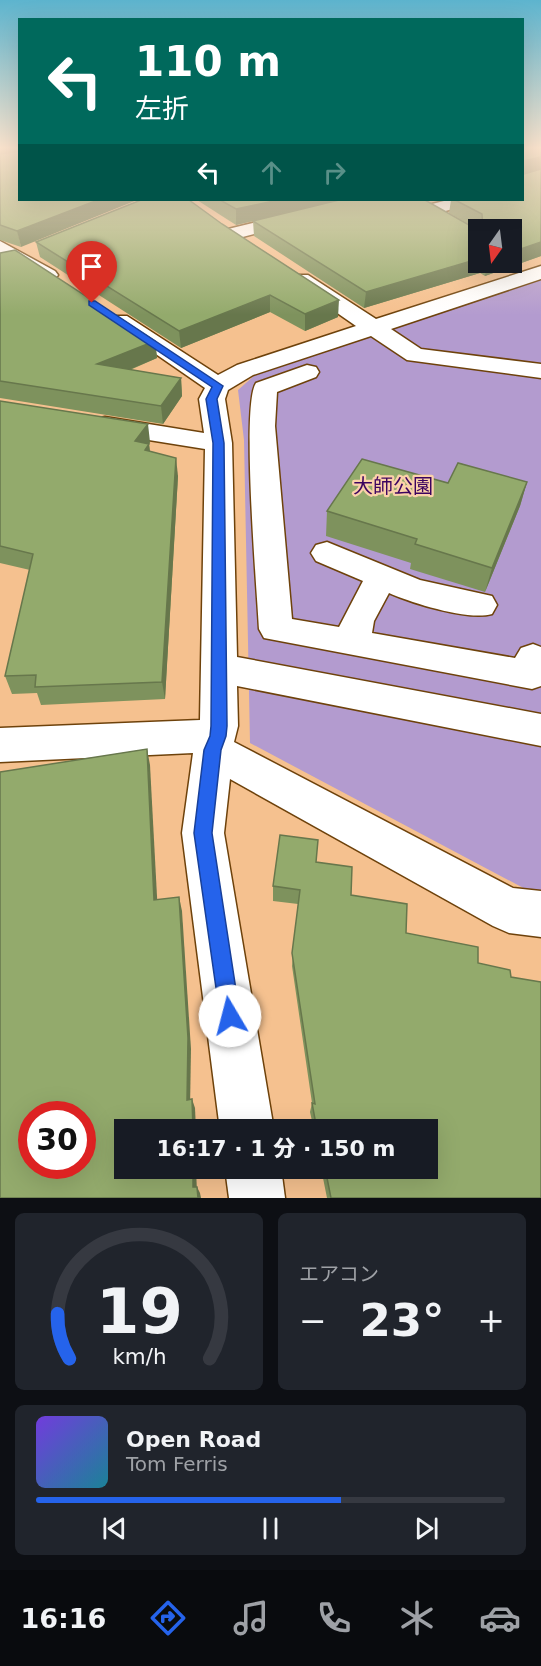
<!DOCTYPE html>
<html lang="ja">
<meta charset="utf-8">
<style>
:root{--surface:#171b24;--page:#20242c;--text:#f1f3f6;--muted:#9ea1a6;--line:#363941;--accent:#2563eb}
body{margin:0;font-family:"DejaVu Sans","Noto Sans JP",sans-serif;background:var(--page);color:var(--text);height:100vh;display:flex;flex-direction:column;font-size:22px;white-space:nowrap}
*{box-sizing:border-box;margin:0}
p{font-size:20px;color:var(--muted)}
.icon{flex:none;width:33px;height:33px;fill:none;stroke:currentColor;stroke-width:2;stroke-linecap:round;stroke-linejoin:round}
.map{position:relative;height:1198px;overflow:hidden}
.drawer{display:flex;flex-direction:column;gap:15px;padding:15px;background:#0d0f14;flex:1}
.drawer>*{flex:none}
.top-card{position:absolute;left:18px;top:18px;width:506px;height:183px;border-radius:0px;box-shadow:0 6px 24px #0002;background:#00695c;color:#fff;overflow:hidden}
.needle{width:39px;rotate:194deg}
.controls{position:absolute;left:468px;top:219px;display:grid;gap:12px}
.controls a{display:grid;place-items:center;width:54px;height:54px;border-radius:0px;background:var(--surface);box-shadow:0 6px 24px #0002;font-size:30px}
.speed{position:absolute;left:18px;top:1101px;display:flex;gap:12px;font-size:30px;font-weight:700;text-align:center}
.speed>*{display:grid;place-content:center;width:78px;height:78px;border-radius:50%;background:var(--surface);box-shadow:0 6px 24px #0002;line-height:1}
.speed .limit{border:9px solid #d22;background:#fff;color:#111}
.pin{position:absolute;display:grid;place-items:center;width:51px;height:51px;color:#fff;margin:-62px -26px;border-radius:50% 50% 50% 0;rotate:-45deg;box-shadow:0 0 6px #0007}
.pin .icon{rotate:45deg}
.me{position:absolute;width:66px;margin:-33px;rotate:352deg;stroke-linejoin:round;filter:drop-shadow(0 0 4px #0008)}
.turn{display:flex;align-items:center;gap:21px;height:126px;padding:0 18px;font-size:27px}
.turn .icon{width:78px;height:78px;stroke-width:2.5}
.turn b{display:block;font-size:42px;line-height:51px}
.lanes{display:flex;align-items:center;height:57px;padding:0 18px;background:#0003;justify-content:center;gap:30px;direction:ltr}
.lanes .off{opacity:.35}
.big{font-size:45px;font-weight:800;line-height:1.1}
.drawer .card{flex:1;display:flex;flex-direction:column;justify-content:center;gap:9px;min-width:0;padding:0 21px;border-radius:9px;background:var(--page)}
.drawer .dial{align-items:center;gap:0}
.dial svg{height:156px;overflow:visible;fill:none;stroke:var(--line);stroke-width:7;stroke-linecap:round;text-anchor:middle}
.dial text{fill:var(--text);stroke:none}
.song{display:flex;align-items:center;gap:18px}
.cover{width:72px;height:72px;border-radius:9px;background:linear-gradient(135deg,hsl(260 70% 55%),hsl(190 70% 35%))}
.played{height:6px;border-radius:3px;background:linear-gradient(90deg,var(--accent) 65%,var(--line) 65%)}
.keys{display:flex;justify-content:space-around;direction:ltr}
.heat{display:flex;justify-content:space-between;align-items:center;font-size:33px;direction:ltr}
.drawer .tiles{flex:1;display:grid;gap:15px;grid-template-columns:1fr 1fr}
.card:last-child{grid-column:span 2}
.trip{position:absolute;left:114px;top:1119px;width:324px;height:60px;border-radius:0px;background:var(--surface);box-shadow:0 6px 24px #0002;font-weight:800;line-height:60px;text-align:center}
.tab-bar{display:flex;height:96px;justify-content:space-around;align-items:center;background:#090b0e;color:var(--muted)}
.tab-bar .icon{width:42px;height:42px}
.tab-bar .selected{color:var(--accent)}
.tab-bar b{font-size:27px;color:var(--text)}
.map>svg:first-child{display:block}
</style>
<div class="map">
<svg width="541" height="1198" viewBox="0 0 541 1198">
<rect width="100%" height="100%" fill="#f5c18f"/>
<path fill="#b39bcf" d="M541,279V892L529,891L250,743L244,440L238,390L255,375Z"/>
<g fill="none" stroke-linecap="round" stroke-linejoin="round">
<g stroke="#6e420b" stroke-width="3">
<g id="minor">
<path d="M346,200H374L371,204L231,240L222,234L224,230Z"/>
<path d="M448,200H475L472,204L430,215L421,210L424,206Z"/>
<path d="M0,241L55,271L58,275L55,279H41L0,255Z"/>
<path d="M541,266V279L391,329L421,349L541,364V378L407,360L371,336L253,375L228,390L225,399L232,443L237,657L541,714V746L237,686L238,726L234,742L513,888L541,891V937L509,933L493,926L230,779L224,833L274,1130H220L182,833L193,753L0,762V728L200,720L205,449L105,433L96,431L92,425L96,419L105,417L204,433L199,399L205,388L108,321L111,316H127L218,375L237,365L356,326L294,283L291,279L294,275H308L376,319Z"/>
<path d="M307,365L316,367L319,372L316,377L277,392L275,426L292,619L339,627L363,581L316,561L311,553L316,545L327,542L420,580L492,596L497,605L492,614C468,621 412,603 389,593L374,621L372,633L515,658L521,648L533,644L541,647V686L532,689L264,638L259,629C257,590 241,405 256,383Z"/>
<path d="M225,1168H281L285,1198H229Z"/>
</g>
</g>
<use href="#minor" fill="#fff" fill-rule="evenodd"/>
</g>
<g fill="#7e925d">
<path d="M0,147L21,247L0,240Z"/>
<path d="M541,147V256L485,276L480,273L364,308L254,236L253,221L478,262H512V230H479L449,213L451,200H522Z"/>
<path d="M141,200L338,317L305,331L270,312L181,348L40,257L36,242Z"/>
<path d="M197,200H339L236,225Z"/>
<path d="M0,253L155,341L157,358L130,370L181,378L182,396L163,424L0,398Z"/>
<path d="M0,401L150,442L149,444L150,451L178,476L165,699L41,705L37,693L12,694L5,676L30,570L0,563Z"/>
<path d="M527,482L520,506L485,592L410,569L411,563L326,536L327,511L448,483Z"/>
<path d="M316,862L351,895L406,933L511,977L541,1198H327L321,1168H428V1130H314L310,1112L312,1103L292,966L298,904L273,901V886Z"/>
</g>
<g fill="#67774c">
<path d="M0,147H20V153L0,155Z"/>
<path d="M541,157V171L522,175L523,161Z"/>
<path d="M98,200H137L21,247L17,231Z"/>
<path d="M278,200H339L236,225V209Z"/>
<path d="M541,242V256L485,276L488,262H512V252Z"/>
<path d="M478,259V262H482L480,273L364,308L366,292Z"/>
<path d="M270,295V312L181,348L179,331Z"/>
<path d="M339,300L338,317L305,331V314Z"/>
<path d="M155,341L157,358L100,382L97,364Z"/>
<path d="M181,378L182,396L163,424L161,406Z"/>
<path d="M148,424L150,442L149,444L151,462L135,441Z"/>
<path d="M176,458L178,476L165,699L162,682Z"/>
<path d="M527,482L520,506L485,592L492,568Z"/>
<path d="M147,749L150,765L158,915L154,900Z"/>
<path d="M179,897L182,911L191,1049L190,1109L187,1100Z"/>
<path d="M192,1099L195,1108L196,1130H193Z"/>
<path d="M193,1168H196L197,1193L193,1187Z"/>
<path d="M197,1187L200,1193L201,1198H198Z"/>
</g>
<g fill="#93aa6c" stroke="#67774c" stroke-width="1.5" fill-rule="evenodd">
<path d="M19,147H20V200H98L17,231L0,225V154L19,151Z"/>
<path d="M522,147H541V157L523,161L524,174L541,169V242L512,252V230H483L482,214L455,200H522Z"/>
<path d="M141,200H189L222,224L339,300L305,314L270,295L179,331L36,242Z"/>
<path d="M220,200H278L236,209Z"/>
<path d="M339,200H425L478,230V259L366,292L253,221Z"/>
<path d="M15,250L155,341L97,364L181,378L161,406L0,381V253Z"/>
<path d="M0,401L148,424L135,441L149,444L145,450L176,458L162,682L35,687L36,675L5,676L33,554L0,546Z"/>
<path d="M362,459L448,483L458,463L527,482L492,568L415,544L417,539L327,511Z"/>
<path d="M147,749L154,900L179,897L188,1038L187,1100L192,1099L193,1130H124V1168H193V1187H197L198,1198H0V772ZM32,1114H82V1166H32Z"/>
<path d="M280,835L318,840L316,862L352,867L351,895L407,904L406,933L478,947V963L510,970L511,977L541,982V1198H331L325,1168H428V1130H317L312,1103L315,1104L292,953L300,890L273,886Z"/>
</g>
<linearGradient id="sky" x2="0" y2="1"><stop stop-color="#5db4ce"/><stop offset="0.47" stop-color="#fae3cd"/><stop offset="1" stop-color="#fae3cd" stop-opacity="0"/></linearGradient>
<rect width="541" height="315" fill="url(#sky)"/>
<path fill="#2563eb" stroke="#184099" stroke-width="1.5" d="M89,301H95L223,386L217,399L224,443L227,726L226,736L221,750L212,833L240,1016L237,1023L230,1026L223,1023L220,1016L194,833L204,750L210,736L211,726L213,443L206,399L212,387L89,305Z"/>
<g text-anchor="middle" stroke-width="4.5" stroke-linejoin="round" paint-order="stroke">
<g font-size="20" fill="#3b035f" stroke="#fbd1a9">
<text x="393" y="493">大師公園</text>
</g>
</g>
</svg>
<div class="controls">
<a><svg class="needle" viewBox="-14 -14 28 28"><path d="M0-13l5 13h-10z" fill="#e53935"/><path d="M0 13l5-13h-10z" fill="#9ea1a6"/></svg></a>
</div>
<div class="speed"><div class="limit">30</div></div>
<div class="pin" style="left:92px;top:303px;background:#d93025"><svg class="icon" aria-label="arrive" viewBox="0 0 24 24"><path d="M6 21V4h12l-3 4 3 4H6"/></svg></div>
<svg class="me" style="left:230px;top:1016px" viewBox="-20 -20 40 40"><circle r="19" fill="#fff"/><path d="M0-13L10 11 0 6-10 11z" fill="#2563eb"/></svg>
<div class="trip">16:17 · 1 分 · 150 m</div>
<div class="top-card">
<div class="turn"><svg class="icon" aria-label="left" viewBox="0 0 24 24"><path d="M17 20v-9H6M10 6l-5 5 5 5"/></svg><div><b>110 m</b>左折</div></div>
<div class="lanes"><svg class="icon" aria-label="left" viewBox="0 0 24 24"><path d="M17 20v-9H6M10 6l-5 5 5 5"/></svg><svg class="icon off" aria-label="ahead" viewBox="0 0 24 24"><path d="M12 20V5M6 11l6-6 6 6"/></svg><svg class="icon off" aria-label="right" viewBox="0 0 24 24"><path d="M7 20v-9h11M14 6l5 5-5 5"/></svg></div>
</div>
</div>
<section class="drawer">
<div class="tiles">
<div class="card dial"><svg viewBox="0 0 100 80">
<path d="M14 69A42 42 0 1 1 86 69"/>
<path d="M14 69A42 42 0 0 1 8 46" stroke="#2563eb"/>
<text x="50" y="56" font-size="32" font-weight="700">19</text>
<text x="50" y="72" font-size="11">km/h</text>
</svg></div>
<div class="card"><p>エアコン</p>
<div class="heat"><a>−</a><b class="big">23°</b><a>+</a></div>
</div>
<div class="card">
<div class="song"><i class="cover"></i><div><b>Open Road</b><p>Tom Ferris</p></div></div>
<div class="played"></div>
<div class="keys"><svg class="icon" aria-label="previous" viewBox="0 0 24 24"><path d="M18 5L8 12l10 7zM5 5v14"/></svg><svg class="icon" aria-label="pause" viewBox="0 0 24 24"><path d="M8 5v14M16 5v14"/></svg><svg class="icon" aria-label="next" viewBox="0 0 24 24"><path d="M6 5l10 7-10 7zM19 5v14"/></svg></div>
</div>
</div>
</section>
<nav class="tab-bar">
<b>16:16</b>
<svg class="icon selected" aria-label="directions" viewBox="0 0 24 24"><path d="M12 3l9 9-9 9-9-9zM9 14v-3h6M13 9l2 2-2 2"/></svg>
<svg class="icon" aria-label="music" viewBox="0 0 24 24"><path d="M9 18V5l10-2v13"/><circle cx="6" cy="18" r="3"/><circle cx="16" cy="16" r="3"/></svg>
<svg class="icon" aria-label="phone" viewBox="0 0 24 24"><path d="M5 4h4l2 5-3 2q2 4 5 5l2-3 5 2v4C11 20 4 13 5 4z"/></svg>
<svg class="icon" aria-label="climate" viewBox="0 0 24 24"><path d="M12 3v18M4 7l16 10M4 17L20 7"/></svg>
<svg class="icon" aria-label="car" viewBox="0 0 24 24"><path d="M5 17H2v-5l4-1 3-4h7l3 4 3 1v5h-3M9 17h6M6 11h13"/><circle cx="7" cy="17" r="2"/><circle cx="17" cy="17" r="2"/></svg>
</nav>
